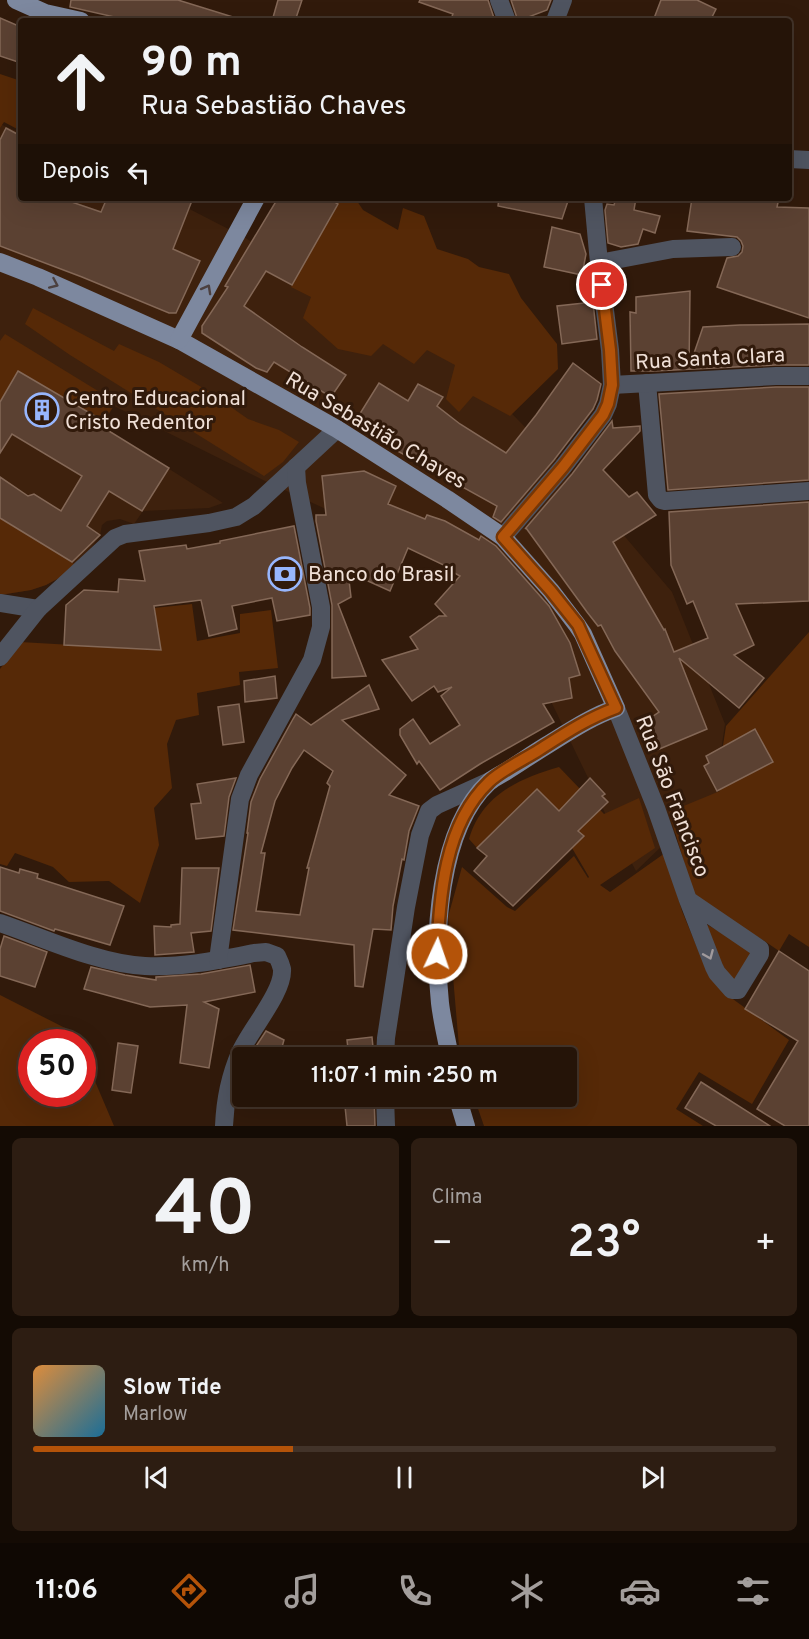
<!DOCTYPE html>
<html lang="pt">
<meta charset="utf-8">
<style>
:root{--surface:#251408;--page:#2d1d12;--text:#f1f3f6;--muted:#a39e9c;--line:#423329;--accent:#b45309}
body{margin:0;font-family:Overpass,sans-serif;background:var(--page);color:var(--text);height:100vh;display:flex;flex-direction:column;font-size:22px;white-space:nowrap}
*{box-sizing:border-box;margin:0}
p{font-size:20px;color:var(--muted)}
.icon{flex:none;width:33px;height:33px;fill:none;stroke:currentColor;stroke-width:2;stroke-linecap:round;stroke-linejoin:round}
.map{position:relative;height:1126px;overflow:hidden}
.sheet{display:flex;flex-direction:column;gap:12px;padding:12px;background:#140b04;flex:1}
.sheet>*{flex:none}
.top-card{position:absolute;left:18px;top:18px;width:774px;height:183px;border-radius:6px;box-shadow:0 6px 24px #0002,0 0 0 2px var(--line);background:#251408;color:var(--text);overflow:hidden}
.speed{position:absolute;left:18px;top:1029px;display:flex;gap:12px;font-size:30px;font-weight:700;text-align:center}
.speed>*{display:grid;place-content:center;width:78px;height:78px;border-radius:50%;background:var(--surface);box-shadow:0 6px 24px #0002,0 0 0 2px var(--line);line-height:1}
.speed .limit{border:9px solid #d22;background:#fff;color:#111}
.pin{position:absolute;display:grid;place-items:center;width:51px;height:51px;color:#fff;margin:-26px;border:3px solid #fff;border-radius:50%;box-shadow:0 2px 6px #0007}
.me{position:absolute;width:66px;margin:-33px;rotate:3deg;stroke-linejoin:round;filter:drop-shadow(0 0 4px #0008)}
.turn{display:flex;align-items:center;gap:21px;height:126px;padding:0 24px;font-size:27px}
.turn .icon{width:78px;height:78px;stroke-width:2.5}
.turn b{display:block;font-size:42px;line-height:51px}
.then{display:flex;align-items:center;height:57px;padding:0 24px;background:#0003;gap:12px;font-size:22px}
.big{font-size:45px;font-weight:600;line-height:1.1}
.sheet .widget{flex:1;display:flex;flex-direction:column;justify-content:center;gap:9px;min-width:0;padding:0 21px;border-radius:9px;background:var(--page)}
.sheet .dial{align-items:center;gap:0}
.dial b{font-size:78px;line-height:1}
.song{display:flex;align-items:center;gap:18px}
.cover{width:72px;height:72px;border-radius:9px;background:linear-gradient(135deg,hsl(30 70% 55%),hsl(200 70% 35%))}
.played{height:6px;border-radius:3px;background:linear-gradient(90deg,var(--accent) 35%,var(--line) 35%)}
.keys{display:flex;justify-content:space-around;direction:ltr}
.heat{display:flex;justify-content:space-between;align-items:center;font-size:33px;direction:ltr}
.sheet .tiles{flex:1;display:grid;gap:12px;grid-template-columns:1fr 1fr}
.widget:last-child{grid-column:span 2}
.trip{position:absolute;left:232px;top:1047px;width:345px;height:60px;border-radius:6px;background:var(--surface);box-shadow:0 6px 24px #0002,0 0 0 2px var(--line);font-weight:600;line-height:60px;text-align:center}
.dock{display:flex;height:96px;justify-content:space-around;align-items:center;background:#0f0803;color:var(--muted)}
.dock .icon{width:42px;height:42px}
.dock .on{color:var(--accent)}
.dock b{font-size:27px;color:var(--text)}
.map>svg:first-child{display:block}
</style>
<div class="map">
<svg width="809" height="1126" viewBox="0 0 809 1126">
<rect width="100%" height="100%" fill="#311a0b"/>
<path fill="#3e210d" d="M0,124L21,133V198H168L244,237L289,266L474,375L576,479L672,592L725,724L716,784L720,790L636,871L606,815L545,689L458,570L265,481L114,406L105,421L99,437L125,441L223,503L209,508L143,511L134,524L120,519L107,521L102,525L100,535L79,567L46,585L31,590L0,595Z"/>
<g fill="#562907">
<path d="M0,74L21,81V131L4,122L0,128Z"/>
<path d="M341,198H355L363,210L398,230L403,208L424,216L437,249L468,259L479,267L509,274L521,298L557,344L558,369L510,416L473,396L459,412L446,399L455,365L427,350L414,364L383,344L371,356L338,349L303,318L311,297L291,287Z"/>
<path d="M33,308L114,351L119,344L159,362L208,391L248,419L279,430L299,442L283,462L264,476L70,355L25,324Z"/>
<path d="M5,334L116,402L104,421L19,371L0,402V341Z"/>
<path d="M0,518L79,567L46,585L31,590L0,595Z"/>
<path d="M192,604L197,641L240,633V614L271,610L278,668L239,672L240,685L197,693L199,715L176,720L167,744L172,788L154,808L159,845L140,903L109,881L69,882L53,867L15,853L7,866L0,864V669L20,642L160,650L154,608Z"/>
<path d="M809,632V947L789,934L779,951L766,942L695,899L669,812L720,791L717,785L726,726Z"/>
<path d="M559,767L604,814L639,798L655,848L600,885L610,892L665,853L682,911L708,974L726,994L789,1040L752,1104L699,1072L676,1109L703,1126H484L474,1097L567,1096V1058L462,1057L459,1047L448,917L462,867L507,907L515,911L574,856L588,878L589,877L572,848L583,836L537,789L477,848L469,839C482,795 518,779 559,767Z"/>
<path d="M699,920L755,952L734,987Z"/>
<path d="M0,995L73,1032L78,1042H32V1094H82L83,1053L114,1126H0Z"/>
</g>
<g fill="#5b4132" stroke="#846857" stroke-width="1.5" fill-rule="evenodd">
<path d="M71,0H178L233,17L232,21H132L70,7Z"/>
<path d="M278,0H302L295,21H272Z"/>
<path d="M420,0H488L495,21H450L453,14L419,2Z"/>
<path d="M511,0H551L547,10L518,21Z"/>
<path d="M661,0H697L716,9L710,21H653Z"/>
<path d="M0,18L21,27V63L0,56Z"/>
<path d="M6,128L21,136V198H60L101,212L107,198H193L173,249L200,261L176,313H169L82,277L0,246V140Z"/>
<path d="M278,198H328L338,204L292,285L266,271L244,306L302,347L346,375L331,397L274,362L267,372L256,368L202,333V326L228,287L225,286Z"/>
<path d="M499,198H569L562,219L498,206Z"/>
<path d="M616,198H636L634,210L660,216L655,233L643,229L638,244L621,247L608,243L605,210L607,204L614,205Z"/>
<path d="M692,198H779L777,207L809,208V318L717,287L727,258L738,256L742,252L743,246L741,241L737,237L687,231Z"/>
<path d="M552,227L580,234L586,254L582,275L544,267Z"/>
<path d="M690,291L689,368L703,327L740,325L809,324V365H775L654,371H631L630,312L636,313V297Z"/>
<path d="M593,302L597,339L562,344L557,306Z"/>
<path d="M573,363L601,384L597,400L593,409L554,460L501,522L493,517L497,506L383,443L386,438L356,420L379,383L408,401L418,384L443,397L437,406L460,424L506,453L536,415Z"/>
<path d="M18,371L107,423L104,428L169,468L142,511L109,491L87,526L100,535L72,562L0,518V477L28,496L34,494L61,511L82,476L12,434L0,453V402Z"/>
<path d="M776,387H809V480L668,490L659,394Z"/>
<path d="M612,421L613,428L640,426V431L603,470L629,497L637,492L656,515L613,542L664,630L665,629L674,652L708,638L693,601L687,604L671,565L669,512L809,502V601L736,604L754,645L734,655L764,678L739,708L679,658L707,729L657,750L646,721L659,712L615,651L601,625L598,626L587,612L526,528L525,529L572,474Z"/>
<path d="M364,471L396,486L388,504L425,519L427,515L445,521L479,540L481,536L496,546L549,606L570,643L580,675L569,678L572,698L543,704L554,722L480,764L440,790L419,761L417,764L400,735V729L413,719L430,744L460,725L441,696L452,687L438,692L434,686L412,701L382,660L418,649L410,637L439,616H446L435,604L460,576L449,570L450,568L408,548L390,591L348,572L351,597L338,604L366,676L332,678V605L316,521V515H326L322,476Z"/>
<path d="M294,526L310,608V615L277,621L272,598L232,606L237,629L209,636L201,600L154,606L161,650L64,645L66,605L84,590L118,592L119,579L145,581L139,551L186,545L187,549L220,543V541Z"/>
<path d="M275,676L277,698L245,702L244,681Z"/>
<path d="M369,685L379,709L342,720L406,775L389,795L419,806L409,831L404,860L402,859L393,906L391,930L373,929L363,987L355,986L354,945L233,930L248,833H247L251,802L260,779L293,719L296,714L311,725ZM304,750L333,771L327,783L330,786L307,868H309L300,915L256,911L265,853H261L275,801L292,768Z"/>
<path d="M239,704L244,742L223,745L218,707Z"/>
<path d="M755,729L773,762L717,791L704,766L709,763L706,756Z"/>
<path d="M236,778L229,797L224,836L196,839L191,804L201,803L197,784Z"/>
<path d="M590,778L605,794L602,796L608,802L578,831L584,836L513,906L474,871L487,856L477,848L537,789L559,811Z"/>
<path d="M0,867L19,873L20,869L38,874L37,878L124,906L110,945L55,929L54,931L0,911Z"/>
<path d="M182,868H219L211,931L191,933L194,952L155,955L154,926L171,927V925L180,924Z"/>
<path d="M4,936L47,952L35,987L0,976V949Z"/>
<path d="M779,951L809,971V1126H785L757,1109L798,1041L745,1009Z"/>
<path d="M250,965L255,992L204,1002L219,1009L209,1068L180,1063L187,1005L150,1007L84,989L91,967L125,975L156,980V977L201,974Z"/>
<path d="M266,1031L284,1040L279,1058H270L253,1051Z"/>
<path d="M372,1037L374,1058H349L347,1040Z"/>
<path d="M118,1043L138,1046L131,1093L112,1090Z"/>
<path d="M701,1082L770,1126H716L685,1108Z"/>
<path d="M344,1096H374L375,1126H347Z"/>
</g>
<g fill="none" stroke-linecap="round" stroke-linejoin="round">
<g stroke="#4f5460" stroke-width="18">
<path d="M499,0L507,21"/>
<path d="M555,21L563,0"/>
<path d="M789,159L809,160"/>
<path d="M599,263L673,249L732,247"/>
<path d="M647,383L657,495L661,500L665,501L809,491"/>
<path d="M612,385L776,376H809"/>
<path d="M503,537L563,467L603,415L608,404L612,385L610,350L599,263L593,198"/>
<path d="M0,603L38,609"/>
<path d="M0,657L38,609L115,538L125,534L209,523L236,517L254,506L337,429"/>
<path d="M616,708L656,808L688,900L714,967L717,973L732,990H738L760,954V949L688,900"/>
<path d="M0,923C44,938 99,964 145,966C181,968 219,960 254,953L266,952L277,956C279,960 281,965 282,969C284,992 249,1031 240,1053C230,1076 225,1101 224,1126"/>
<path d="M218,960L240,799L249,775L312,660L321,627V607L297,483L296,467"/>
<path d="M385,1058L386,1038L406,907L420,835L429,811L437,805L490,781"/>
<path d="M385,1096L386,1126"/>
</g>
<g stroke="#7d889f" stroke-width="18">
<path d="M16,0L45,13L81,21"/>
<path d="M0,262L38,277L179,340L337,429L447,499L503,537L551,591L577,625L583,634L616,708C590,717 567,733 544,747C531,755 518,764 505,772C500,775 494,778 489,782C438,829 433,938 440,1003C442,1021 447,1040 450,1058"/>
<path d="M179,340L256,198"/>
<path d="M457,1096L466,1126"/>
</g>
</g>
<defs><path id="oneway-chevron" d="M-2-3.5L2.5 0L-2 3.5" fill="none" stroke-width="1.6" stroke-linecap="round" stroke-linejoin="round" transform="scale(1.5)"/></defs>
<g stroke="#4c403f">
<use href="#oneway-chevron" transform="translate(54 284) rotate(24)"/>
<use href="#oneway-chevron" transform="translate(207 289) rotate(-61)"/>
</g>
<use stroke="#a09a9c" href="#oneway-chevron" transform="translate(709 955) rotate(67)"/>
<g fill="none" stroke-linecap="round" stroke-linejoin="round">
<g stroke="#753606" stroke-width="15">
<path id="route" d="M437,954C440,896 444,825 489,782C500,771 525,759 539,750C564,734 588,718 616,708L578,625L551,591L503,537L563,467L603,415L608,404L612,385L610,350L602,285"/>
</g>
<use href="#route" stroke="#b45309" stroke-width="10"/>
</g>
<defs>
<g id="building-ring" transform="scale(1.725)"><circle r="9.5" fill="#311a0b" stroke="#97b6fd" stroke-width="1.5"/><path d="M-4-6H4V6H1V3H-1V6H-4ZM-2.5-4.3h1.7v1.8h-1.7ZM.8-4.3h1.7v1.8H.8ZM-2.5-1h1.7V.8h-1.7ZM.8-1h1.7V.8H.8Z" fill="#97b6fd"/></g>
<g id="bank-ring" transform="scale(1.725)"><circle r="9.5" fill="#311a0b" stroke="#97b6fd" stroke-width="1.5"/><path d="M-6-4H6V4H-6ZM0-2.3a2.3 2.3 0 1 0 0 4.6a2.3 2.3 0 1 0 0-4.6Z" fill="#97b6fd"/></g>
</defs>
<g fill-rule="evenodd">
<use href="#building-ring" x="42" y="410"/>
<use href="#bank-ring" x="285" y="574"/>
</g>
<g text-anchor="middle" stroke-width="6" stroke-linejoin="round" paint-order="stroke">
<g font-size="21" fill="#f0e0d7" stroke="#311a0b">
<text transform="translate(710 358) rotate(-3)" y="7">Rua Santa Clara</text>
<text transform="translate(376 430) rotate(31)" y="7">Rua Sebastião Chaves</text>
<text transform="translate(673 796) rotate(69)" y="7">Rua São Francisco</text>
</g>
<g font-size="21" fill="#f0e0d7" stroke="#311a0b" text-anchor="start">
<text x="65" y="405">Centro Educacional<tspan x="65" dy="24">Cristo Redentor</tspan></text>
<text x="308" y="581">Banco do Brasil</text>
</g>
</g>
</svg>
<div class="speed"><div class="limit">50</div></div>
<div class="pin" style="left:602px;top:285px;background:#d93025"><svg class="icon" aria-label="arrive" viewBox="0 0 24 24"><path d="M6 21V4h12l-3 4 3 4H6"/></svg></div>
<svg class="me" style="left:437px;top:954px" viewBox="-20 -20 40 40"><circle r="17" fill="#b45309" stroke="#fff" stroke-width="3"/><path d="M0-11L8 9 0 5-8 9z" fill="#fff"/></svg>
<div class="trip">11:07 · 1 min · 250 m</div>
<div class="top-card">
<div class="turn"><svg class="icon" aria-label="ahead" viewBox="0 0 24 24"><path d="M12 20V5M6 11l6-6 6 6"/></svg><div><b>90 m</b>Rua Sebastião Chaves</div></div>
<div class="then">Depois<svg class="icon" aria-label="left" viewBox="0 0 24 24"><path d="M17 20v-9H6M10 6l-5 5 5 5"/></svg></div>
</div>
</div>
<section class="sheet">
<div class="tiles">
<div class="widget dial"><b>40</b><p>km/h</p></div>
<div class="widget"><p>Clima</p>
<div class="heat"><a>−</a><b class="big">23°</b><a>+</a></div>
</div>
<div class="widget">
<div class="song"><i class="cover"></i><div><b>Slow Tide</b><p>Marlow</p></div></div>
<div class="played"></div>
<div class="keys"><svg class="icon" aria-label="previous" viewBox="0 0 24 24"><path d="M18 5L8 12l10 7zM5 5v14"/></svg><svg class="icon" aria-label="pause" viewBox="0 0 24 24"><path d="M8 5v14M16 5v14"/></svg><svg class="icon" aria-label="next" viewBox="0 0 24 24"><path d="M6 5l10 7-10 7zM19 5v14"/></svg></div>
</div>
</div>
</section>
<nav class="dock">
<b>11:06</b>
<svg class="icon on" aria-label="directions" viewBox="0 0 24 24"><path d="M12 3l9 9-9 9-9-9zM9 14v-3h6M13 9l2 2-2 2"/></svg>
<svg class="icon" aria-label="music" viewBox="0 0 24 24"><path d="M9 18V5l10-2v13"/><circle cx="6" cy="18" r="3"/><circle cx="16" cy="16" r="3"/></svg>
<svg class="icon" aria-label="phone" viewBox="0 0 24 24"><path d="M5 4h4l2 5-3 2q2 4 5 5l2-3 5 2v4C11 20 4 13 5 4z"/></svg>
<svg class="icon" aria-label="climate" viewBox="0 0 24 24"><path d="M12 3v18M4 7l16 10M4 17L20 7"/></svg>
<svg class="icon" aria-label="car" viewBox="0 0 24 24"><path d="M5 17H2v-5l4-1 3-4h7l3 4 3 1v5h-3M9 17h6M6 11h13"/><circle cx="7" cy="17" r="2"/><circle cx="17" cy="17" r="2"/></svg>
<svg class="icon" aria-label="filters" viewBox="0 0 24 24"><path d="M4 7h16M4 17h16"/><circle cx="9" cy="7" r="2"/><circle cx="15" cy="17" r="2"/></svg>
</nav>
